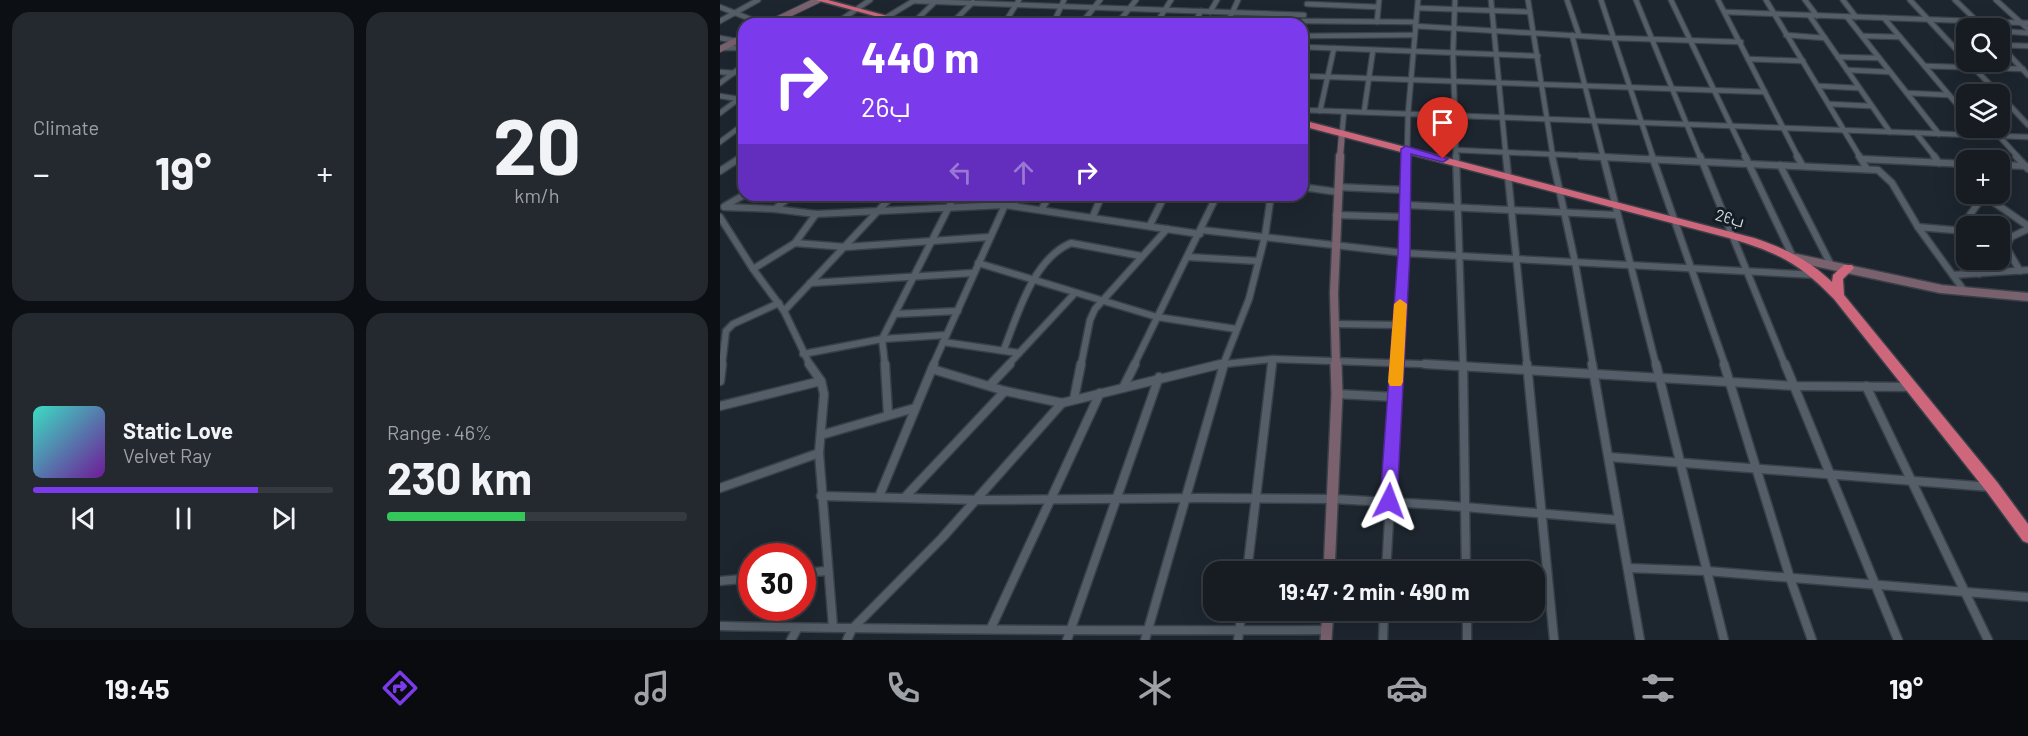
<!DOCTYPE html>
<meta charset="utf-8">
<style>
:root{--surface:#161c22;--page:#23292f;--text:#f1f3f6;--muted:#9ea1a5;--line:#353a40;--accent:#7c3aed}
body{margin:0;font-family:Barlow,Cairo,sans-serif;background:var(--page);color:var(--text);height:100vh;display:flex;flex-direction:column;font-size:22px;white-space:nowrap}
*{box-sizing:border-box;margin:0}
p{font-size:20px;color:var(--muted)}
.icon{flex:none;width:33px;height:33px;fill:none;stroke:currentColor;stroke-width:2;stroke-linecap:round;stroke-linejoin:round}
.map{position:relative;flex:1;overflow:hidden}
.details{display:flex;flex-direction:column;gap:12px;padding:12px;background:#0c0f13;width:720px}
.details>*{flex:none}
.guide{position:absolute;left:18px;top:18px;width:570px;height:183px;border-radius:18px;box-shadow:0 6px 24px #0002,0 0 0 2px var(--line);background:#7c3aed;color:#fff;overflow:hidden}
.tools{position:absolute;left:1236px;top:18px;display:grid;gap:12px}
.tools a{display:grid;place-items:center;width:54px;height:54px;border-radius:12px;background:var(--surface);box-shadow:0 6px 24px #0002,0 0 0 2px var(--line);font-size:30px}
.speed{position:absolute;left:18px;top:543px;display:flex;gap:12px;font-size:30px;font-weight:700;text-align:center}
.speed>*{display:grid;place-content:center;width:78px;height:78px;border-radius:50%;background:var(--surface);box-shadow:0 6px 24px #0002,0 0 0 2px var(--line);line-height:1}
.speed .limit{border:9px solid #d22;background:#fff;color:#111}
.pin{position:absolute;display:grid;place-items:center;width:51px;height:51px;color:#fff;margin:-62px -26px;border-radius:50% 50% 50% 0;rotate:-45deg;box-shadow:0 0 6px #0007}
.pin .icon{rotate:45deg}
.me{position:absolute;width:66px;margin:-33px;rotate:3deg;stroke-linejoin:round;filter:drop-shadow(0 0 4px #0008)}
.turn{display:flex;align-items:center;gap:21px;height:126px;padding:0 24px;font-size:27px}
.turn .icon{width:78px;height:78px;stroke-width:2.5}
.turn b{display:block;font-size:42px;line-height:51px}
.lanes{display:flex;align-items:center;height:57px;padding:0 24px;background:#0003;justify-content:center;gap:30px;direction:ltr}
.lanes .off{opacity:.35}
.big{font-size:45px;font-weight:700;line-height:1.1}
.details .widget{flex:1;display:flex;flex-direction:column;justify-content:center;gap:9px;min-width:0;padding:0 21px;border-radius:18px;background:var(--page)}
.details .dial{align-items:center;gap:0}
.dial b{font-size:78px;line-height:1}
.song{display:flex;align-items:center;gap:18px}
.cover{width:72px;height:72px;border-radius:9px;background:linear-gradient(135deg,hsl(170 70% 55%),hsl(280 70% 35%))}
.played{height:6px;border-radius:3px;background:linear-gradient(90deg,var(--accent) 75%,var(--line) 75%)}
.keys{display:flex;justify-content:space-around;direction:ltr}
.heat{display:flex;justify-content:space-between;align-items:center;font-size:33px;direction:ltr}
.charge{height:9px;border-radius:4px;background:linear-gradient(90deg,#34c759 46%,var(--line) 0)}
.details .tiles{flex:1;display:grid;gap:12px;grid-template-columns:repeat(2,1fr)}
.trip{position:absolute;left:483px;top:561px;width:342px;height:60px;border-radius:18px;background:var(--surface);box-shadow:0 6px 24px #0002,0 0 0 2px var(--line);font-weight:700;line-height:60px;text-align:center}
.dock{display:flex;height:96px;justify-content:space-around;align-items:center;background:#090b0e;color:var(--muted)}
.dock .icon{width:42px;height:42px}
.dock .current{color:var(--accent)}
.dock b{font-size:27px;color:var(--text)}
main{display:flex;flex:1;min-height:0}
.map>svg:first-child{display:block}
</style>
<main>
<section class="details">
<div class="tiles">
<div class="widget"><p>Climate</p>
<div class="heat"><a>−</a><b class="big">19°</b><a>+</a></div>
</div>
<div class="widget dial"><b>20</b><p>km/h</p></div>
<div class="widget">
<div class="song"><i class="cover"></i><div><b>Static Love</b><p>Velvet Ray</p></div></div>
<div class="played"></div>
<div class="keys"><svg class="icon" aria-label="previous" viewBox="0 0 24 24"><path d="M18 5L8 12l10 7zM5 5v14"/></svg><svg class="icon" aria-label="pause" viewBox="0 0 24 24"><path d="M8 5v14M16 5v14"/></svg><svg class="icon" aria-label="next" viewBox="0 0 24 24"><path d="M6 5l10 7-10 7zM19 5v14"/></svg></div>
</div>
<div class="widget"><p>Range · 46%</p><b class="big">230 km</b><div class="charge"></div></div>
</div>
</section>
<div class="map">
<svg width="1308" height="640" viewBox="0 0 1308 640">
<rect width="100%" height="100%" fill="#1d252e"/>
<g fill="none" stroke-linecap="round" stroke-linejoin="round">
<g stroke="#394048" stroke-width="7">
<g id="street-far2">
<path d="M735,0L733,53L736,157"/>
<path d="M771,0L786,157"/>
<path d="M808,0L833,157"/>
<path d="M847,0L859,35"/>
<path d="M881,0L933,157"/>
<path d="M916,0L980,157"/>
<path d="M951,0L1026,157"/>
<path d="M998,0L1078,157"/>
<path d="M1046,0L1140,157"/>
<path d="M1085,0L1097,16"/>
<path d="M1123,0L1136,17"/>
<path d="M1190,0L1246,60"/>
<path d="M1235,0L1264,28"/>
<path d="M1276,0L1308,29"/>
<path d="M193,1L584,15"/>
<path d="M587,4L658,7"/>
<path d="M0,7L43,24"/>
<path d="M698,8L810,12"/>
<path d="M490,12L497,0"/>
<path d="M1005,12L1308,23"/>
<path d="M1089,15L1170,132"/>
<path d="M167,17L195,0"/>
<path d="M1127,17L1219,134"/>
<path d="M1164,18L1246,115"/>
<path d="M0,21L38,0"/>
<path d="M583,21L696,22"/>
<path d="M657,22L659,0"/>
<path d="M115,24L150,0"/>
<path d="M171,24L178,20"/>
<path d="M192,24L216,1"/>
<path d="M231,24L253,2"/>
<path d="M284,24L299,0"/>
<path d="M333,24L344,0"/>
<path d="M361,24L380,0"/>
<path d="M397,24L416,0"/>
<path d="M436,24L451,0"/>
<path d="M474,24L481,11"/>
<path d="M507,24L518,0"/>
<path d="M695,26L893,38L1021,42"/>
<path d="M1280,31L1308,33"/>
<path d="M852,35L883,157"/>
<path d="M1066,35L1105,38"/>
<path d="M582,36L694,35"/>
<path d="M1143,36L1180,37"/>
<path d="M0,38L16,41"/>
<path d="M1280,45L1308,75"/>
<path d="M1280,45L1308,46"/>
<path d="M582,47L818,56"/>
<path d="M2,48H24"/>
<path d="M1118,57L1159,58"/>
<path d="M1028,59L1083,61"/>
<path d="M1205,66L1303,69"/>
<path d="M1254,68L1279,94"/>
<path d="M1127,70L1170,72"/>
<path d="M0,72L14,73"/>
<path d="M582,76L1045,92"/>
<path d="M0,83L24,65"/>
<path d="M1099,86L1138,88"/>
<path d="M1187,93L1229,95"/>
<path d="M1280,95L1308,125"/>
<path d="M0,96L19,99"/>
<path d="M1109,104L1151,106"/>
<path d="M582,110L1308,137"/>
<path d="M600,111L614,48"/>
<path d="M644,112L653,50"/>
<path d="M0,113L24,95"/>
<path d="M622,133L624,112"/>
<path d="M1196,133L1215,157"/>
<path d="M1279,136L1298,157"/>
<path d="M0,142L24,124"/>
<path d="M736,150L892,157"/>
<path d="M20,157L24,155"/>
<path d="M687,157L688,114L698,0"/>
</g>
</g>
<g stroke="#394048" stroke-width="9">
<g id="street-far1">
<path d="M736,156L743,365"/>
<path d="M786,156L807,365"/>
<path d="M832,156L855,262L873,365"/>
<path d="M860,156L1158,170L1172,183L1198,227L1245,292"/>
<path d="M883,156L936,365"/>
<path d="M932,156L1005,365"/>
<path d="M980,156L1065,365"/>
<path d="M1025,156L1072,255"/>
<path d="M1077,156L1082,165"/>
<path d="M1139,156L1147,169"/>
<path d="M1214,156L1219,163"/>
<path d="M1296,156L1308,169"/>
<path d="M1142,159L1246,164"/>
<path d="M1060,165L1111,265"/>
<path d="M1280,165L1306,166"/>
<path d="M0,171L23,156"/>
<path d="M582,187L618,192"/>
<path d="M618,187L685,190"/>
<path d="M1262,194L1308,226"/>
<path d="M686,205L897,215"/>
<path d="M5,206L24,195"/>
<path d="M293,206L300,195"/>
<path d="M4,207L55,209L96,214L285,205L480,234"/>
<path d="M55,209L72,195"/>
<path d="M321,210L330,195"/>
<path d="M616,215L685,217"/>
<path d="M373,216L382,195"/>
<path d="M0,217L33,269L64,311L90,365"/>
<path d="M430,225L445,195"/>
<path d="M1198,227L1245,231"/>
<path d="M482,230L684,253L1096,275"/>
<path d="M1246,236L1247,219L1264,195"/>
<path d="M75,243L126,247L269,237"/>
<path d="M468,257L538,261"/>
<path d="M1254,260L1259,274"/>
<path d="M258,263L437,317L516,329"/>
<path d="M33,269L75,243L96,214"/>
<path d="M1300,271L1286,247L1291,237L1308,229"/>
<path d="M1233,275L1308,270"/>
<path d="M90,283L252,273"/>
<path d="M64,311L173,195"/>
<path d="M175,314L238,311"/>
<path d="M615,324L679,325"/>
<path d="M223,342L299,353"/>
<path d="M284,349C298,314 313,259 351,243L421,256"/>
<path d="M83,354L162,339L226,335"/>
<path d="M2,365L6,331L13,324L59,303"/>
<path d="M165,365L162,339L235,195"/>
<path d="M213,365L285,205"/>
<path d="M288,365L355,293"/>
<path d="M361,365L370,320L375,309L447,229"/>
<path d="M414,365L497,195"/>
<path d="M495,365L553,359L730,365"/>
<path d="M503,365L529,299L545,236L551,195"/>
<path d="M552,365L553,359"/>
<path d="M678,365L687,156"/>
</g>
</g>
<g stroke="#394048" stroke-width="11">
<g id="street">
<path d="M89,364L101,381L104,394L99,453L113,627"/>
<path d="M165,364L168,414"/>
<path d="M705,364L1076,386L1192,387"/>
<path d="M743,364L746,572"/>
<path d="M807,364L834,640"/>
<path d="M872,364L920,640"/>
<path d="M936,364L1004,640"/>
<path d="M1004,364L1070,578L1092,640"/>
<path d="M1065,364L1178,640"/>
<path d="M212,369L285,391L342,403L501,364"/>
<path d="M0,381L2,364"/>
<path d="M270,385L290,364"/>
<path d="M404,386L415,364"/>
<path d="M1146,386L1268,640"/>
<path d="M617,394L675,397"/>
<path d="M354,399L361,364"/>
<path d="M0,406L101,381"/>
<path d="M101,435L195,408"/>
<path d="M889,457L1270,487"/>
<path d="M0,488L99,453"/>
<path d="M160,494L214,364"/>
<path d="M101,496L260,500L481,498L614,499L721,505L899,520"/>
<path d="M186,496L285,391"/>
<path d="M908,568L987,571L1308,597"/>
<path d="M527,572L552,364"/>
<path d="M666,572L678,364"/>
<path d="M82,573L106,571"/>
<path d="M0,581L32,578"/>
<path d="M747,610V640"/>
<path d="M0,626C202,630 405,631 607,630"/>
<path d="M271,628L380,393"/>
<path d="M71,640L77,629"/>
<path d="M127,640L132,629L222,538L342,403"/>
<path d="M347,640L439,377"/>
<path d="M425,640L504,364"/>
<path d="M518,640L522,610"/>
<path d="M663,640L664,610"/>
</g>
</g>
<g stroke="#394048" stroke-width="8">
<g id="secondary-far2">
<path d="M48,24L98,0"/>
<path d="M0,49L24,37"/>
<path d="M620,157L622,133"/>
</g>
</g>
<g stroke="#394048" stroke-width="11">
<g id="secondary-far1">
<path d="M1076,258L1221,289L1308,297"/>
<path d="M616,365L614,293L620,156"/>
</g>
</g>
<g stroke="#394048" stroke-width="14">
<g id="secondary">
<path d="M609,572L617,394L616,364"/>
<path d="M606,640L608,610"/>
</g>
</g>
<g stroke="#394048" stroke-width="3">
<g id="highway">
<path d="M96,0H108L197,24H184Z"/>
<path d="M582,120L1034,238C1064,248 1089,260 1112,282L1113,275L1124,265H1132L1134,268L1123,279L1124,295L1277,482L1308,524V543L1303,541L1267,492L1114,299C1079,263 1057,252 1009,238L582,126Z"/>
</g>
</g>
<use href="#street-far2" stroke="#555e68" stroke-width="4.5"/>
<use href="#street-far1" stroke="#555e68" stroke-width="6"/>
<use href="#street" stroke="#555e68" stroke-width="8"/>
<use href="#secondary-far2" stroke="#79616e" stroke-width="6"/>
<use href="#secondary-far1" stroke="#79616e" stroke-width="8"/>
<use href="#secondary" stroke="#79616e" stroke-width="11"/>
<use href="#highway" fill="#ce677c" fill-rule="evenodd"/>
</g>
<path fill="#7c3aed" stroke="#51269a" stroke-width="1.5" d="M686,146L728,159L723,162L691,154L690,253L677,501L675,506L669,509L663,506L660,501L678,253L681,149Z"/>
<path fill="#f59e0b" d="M680,299L687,304L683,382L681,386H670L668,382L674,304Z"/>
<g text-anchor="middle" stroke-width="6" stroke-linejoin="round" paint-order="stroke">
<g font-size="16" fill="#d9dfe5" stroke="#141c24">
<text transform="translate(1010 218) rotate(16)" y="6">26ب</text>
</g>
</g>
</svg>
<div class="tools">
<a><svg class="icon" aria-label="search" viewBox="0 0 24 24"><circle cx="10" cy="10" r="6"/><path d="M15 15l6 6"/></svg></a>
<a><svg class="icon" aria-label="layers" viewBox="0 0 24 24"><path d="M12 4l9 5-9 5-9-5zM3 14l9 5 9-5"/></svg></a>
<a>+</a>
<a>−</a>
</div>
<div class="speed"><div class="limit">30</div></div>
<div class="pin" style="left:723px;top:159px;background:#d93025"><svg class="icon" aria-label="arrive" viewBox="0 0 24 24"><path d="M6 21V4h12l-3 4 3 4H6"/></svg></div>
<svg class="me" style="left:669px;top:501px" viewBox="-20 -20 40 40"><path d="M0-17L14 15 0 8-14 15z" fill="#7c3aed" stroke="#fff" stroke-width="4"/></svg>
<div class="trip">19:47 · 2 min · 490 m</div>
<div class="guide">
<div class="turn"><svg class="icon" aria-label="right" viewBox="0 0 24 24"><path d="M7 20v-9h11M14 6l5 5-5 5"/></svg><div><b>440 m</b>26ب</div></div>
<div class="lanes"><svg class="icon off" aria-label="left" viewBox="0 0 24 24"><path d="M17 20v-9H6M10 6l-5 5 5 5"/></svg><svg class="icon off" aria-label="ahead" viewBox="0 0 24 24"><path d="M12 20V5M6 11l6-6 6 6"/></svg><svg class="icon" aria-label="right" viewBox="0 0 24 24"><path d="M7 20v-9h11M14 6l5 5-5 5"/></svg></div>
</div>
</div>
</main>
<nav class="dock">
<b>19:45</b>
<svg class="icon current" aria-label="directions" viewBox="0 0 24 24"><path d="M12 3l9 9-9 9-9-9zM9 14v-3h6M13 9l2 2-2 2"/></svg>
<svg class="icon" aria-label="music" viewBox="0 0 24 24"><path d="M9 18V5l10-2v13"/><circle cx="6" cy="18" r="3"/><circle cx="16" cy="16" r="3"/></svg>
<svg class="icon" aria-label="phone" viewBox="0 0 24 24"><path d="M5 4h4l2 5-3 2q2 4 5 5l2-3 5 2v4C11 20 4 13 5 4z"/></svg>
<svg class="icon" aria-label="climate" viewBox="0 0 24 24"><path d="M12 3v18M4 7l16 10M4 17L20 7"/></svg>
<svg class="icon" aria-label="car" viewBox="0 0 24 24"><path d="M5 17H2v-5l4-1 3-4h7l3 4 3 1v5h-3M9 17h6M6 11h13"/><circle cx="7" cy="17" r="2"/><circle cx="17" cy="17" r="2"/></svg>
<svg class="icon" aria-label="filters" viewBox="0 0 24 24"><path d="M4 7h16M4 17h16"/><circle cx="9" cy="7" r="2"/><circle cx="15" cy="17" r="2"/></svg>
<b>19°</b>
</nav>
